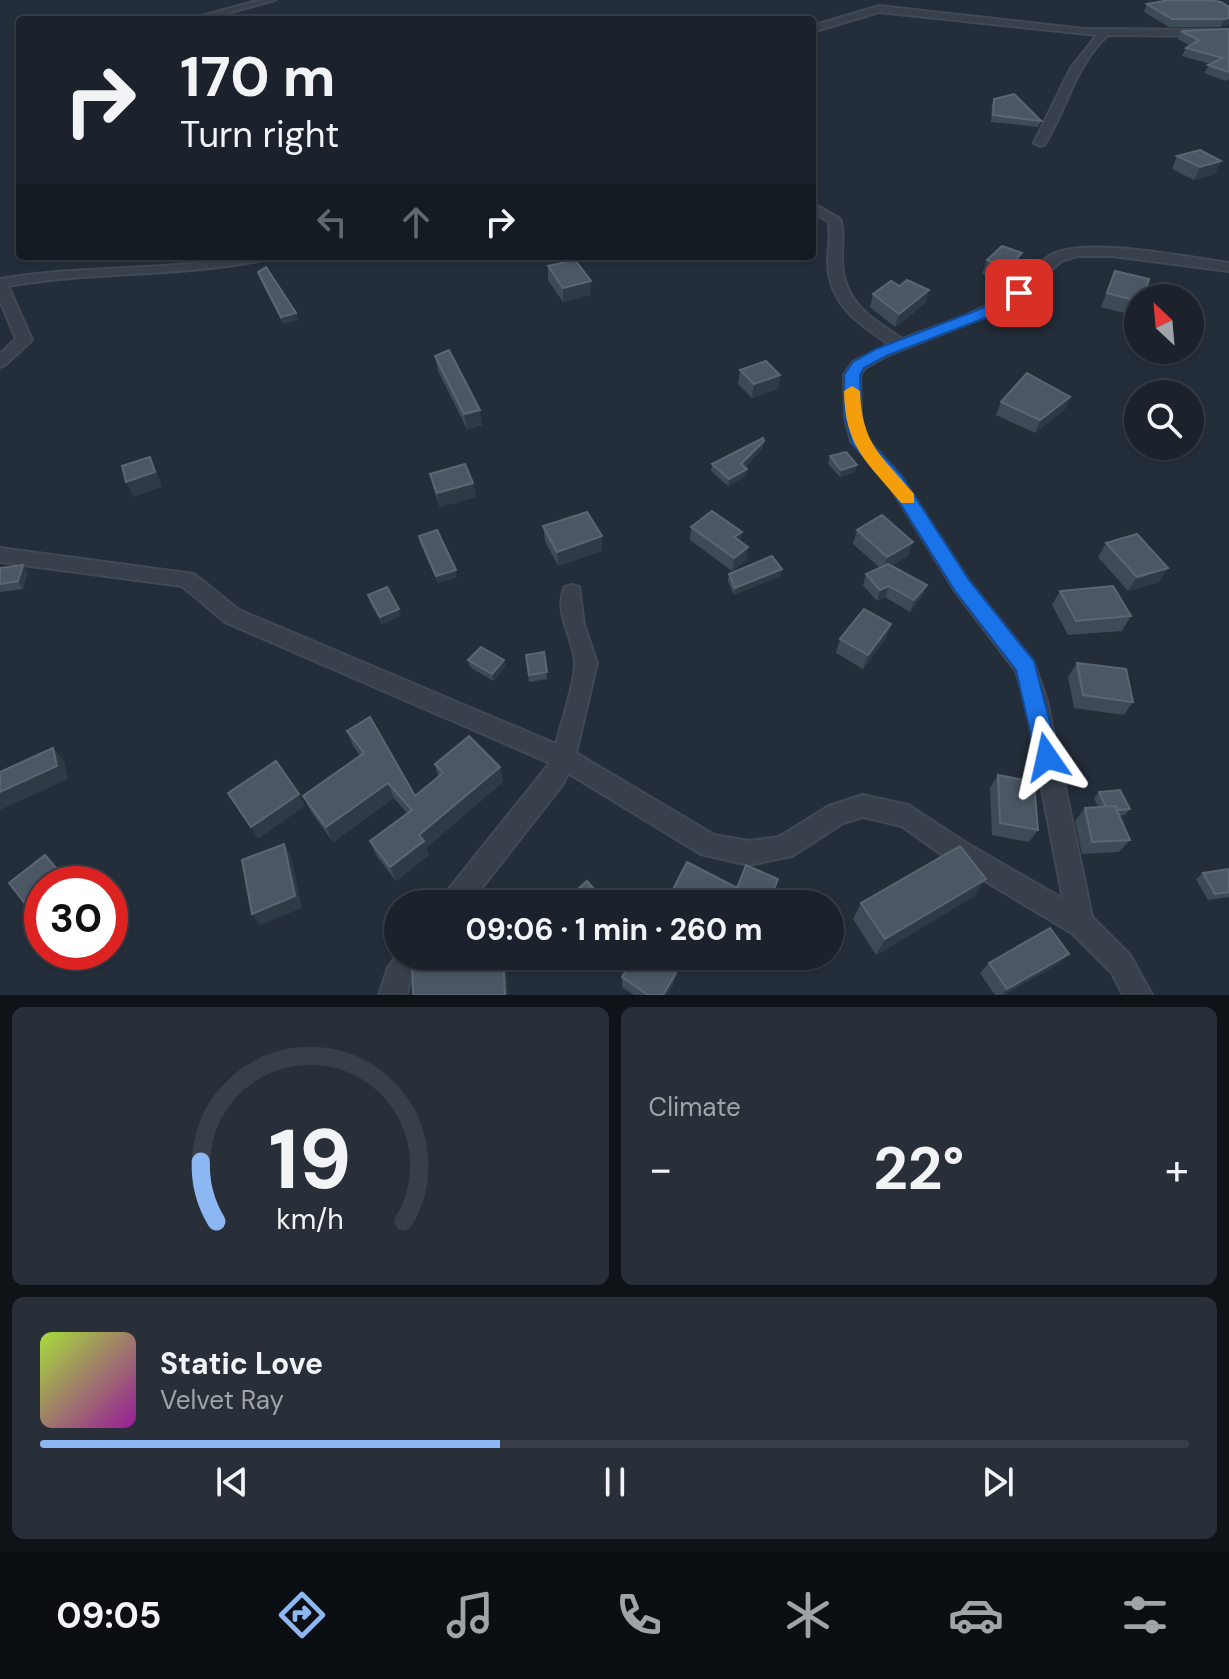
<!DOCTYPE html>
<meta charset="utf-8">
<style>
:root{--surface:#1b222c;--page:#282f38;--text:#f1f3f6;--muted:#a0a4a9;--line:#393f48;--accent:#8db7f2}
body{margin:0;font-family:"DM Sans",sans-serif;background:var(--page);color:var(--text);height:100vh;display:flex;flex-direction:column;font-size:30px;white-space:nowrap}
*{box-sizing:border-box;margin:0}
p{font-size:26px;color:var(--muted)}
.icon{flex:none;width:44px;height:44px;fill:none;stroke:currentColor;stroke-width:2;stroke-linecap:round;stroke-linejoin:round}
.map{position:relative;height:995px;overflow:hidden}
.drawer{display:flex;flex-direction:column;gap:12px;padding:12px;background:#0f1318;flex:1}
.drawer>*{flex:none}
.banner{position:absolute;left:16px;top:16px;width:800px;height:244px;border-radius:8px;box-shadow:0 2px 6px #0004,0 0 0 2px var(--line);background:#1b222c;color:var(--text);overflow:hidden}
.needle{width:52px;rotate:334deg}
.tools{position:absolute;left:1124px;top:284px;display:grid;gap:16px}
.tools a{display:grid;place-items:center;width:80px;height:80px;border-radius:50%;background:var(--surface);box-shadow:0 2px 6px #0004,0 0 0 2px var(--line);font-size:40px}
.speed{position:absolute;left:24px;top:866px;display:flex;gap:16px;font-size:40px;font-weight:700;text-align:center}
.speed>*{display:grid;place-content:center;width:104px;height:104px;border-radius:50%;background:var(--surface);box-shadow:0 2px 6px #0004,0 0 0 2px var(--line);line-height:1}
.speed .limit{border:12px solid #d22;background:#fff;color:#111}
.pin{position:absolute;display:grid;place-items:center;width:68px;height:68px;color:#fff;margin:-34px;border-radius:16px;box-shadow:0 4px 12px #0006}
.me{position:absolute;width:88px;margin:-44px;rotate:349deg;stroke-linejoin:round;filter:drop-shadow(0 0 6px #0008)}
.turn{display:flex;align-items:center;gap:28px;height:168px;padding:0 32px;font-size:36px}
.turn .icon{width:104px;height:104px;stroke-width:2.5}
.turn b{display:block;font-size:56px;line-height:68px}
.lanes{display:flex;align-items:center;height:76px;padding:0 32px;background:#0003;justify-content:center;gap:40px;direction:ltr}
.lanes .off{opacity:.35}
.big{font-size:60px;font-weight:700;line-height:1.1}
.drawer .card{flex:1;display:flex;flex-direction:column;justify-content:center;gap:12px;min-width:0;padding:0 28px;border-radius:12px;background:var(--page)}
.drawer .dial{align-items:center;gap:0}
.dial svg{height:208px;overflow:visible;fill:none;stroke:var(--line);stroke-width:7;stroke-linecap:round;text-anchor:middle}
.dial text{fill:var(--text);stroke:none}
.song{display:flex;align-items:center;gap:24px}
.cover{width:96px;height:96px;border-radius:12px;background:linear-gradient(135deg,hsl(80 70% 55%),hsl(300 70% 35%))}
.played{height:8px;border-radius:4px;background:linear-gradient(90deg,var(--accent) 40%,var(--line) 40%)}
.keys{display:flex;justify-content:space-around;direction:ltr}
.heat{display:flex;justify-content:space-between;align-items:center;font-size:44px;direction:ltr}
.drawer .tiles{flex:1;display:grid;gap:12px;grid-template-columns:1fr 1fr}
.card:last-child{grid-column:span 2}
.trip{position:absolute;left:384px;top:890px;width:460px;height:80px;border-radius:40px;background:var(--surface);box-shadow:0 2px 6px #0004,0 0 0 2px var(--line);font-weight:700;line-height:80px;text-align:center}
.tab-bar{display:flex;height:128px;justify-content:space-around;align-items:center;background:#0b0e12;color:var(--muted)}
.tab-bar .icon{width:56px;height:56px}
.tab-bar .active{color:var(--accent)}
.tab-bar b{font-size:36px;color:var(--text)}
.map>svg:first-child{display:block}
</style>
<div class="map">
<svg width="1229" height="995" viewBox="0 0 1229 995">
<rect width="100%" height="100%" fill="#242e3a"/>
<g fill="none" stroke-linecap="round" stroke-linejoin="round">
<g stroke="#414954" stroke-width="4">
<g id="street">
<path d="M260,0H275L203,20L191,19Z"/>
<path d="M879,6L1084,29L1229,30V36L1108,35C1075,64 1067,109 1044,145L1040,146L1034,143L1071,68L1097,35L879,12L812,32V26Z"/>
<path d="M812,203L840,219C845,234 841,248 842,263C844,303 872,319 902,339C938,325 977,314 1010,293C1025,283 1035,264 1051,255C1085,236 1189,258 1229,263V271L1112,256H1077L1061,261L1024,296L998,312L886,356L865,368L860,375L861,418L867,439L900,475L969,581L1033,661L1047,701L1092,917L1130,955L1152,995H1123L1112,973L1072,933L948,859L902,826L863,817L843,823L792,856L749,865L701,854L568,773L563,784L469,904H440L444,895L550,763L225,622L182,586L0,562V548L194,574L239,610L556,744C561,725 576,680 575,662C574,638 553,612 565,587L572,585L579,587L584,625L597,663L576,753L714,835L749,841L779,837L829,806L863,795L908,805L966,843L1063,899L1025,701L1016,671L955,591L888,483L851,441L845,418L844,375L853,362L889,344C858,323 829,304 828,263C828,250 831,238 829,225L828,221L812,212Z"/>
<path d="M243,256H270L263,260C179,277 93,271 8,286L32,340L5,365L0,367V354L16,339L0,300V279C80,265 163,272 243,256Z"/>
<path d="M398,954L426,956L409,983L407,995H379L388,968Z"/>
</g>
</g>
<use href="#street" fill="#38404b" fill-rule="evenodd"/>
</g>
<g fill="#3f4a58">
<path d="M1208,0L1229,24L1220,27H1169L1144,12L1147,4Z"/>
<path d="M1229,29V79L1226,81L1204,73L1210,64L1182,56L1186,48L1189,45L1178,39L1181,31Z"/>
<path d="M994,99L1041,121L1038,127L991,122L992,105Z"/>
<path d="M1177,156L1215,174L1194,180L1172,169Z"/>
<path d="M987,260L1017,267L1003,282L982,274Z"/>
<path d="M548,266L591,295L563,302L548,280Z"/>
<path d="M1115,271L1138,298V311L1136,316L1101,307Z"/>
<path d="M258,272L296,313L298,320L283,324L260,279Z"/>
<path d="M873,294L926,303L895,327L870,307Z"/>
<path d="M435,356L482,425L467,429L438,371Z"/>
<path d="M740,370L780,375L778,389L752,398L738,384Z"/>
<path d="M1070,397L1065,409L1035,433L996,415L1001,402Z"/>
<path d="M763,448L745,467L747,469L746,476L728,486L711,471L712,464Z"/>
<path d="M830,456L855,472L840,477L828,464Z"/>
<path d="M430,474L473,483L476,497L440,507L433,488Z"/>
<path d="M543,526L602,551L558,566L545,541Z"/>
<path d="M691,527L742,532L740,541L748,547L746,560L732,571L690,540Z"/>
<path d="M857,530L908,556L891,566L927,585L922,596L910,612L885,597L877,601L863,585L866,574L880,568L853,544Z"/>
<path d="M419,536L457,577L438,583L420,543Z"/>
<path d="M1106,543L1159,582L1128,591L1098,557Z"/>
<path d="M0,568L28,572L23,589L0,592Z"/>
<path d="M782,569L780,576L734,595L728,581L729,574Z"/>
<path d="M1060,591L1131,616L1122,631L1068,635L1052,605Z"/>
<path d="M368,595L401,616L382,624L370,602Z"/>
<path d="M886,638L863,669L836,653L840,639Z"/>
<path d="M544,652L547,679L529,682L526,655Z"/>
<path d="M468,660H504L505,667L493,681L470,667Z"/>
<path d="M1077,663L1133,702L1124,715L1074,708L1068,677Z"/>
<path d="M347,731L415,796L438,777L435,764L500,767L503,782L426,848L429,855L396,881L376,855L370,841L407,813L394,798L333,842L310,810L303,796L360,756L353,746Z"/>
<path d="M998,775L1038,830L1029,842L992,835L990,788Z"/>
<path d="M1099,792L1130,809L1125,815L1119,816L1130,840L1119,852L1082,854L1075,821L1085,808L1098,807L1094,798Z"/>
<path d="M1229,872V897L1208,900L1196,879L1203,873Z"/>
<path d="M778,879L769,904H670L671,893L737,888Z"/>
<path d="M986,879L974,896L876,955L853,919L861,903Z"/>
<path d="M1069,954L1058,964L1004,995H995L980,973L989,963Z"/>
<path d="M622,977L674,983L667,995H634L622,987Z"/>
</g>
<g fill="#2f3a47">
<path d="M1229,18V24L1220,27L1224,19Z"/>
<path d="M1221,161L1215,174L1194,180L1200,167Z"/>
<path d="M1022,253L1017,267L1003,282L1007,268Z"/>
<path d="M469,256H486V258L470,262Z"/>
<path d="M591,281V295L563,302V288Z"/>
<path d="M929,290L926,303L895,327L899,314Z"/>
<path d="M296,313L298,320L283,324L281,317Z"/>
<path d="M780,375L778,389L752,398L754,384Z"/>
<path d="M1070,397L1065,409L1035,433L1040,420Z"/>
<path d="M480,410L482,425L467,429L464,414Z"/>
<path d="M764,441L763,448L740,471L741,464Z"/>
<path d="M150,457L157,472L162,487L134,497L126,482Z"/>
<path d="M857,465L855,472L840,477L841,470Z"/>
<path d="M747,469L746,476L728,486L729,479Z"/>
<path d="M473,483L476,497L440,507L437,493Z"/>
<path d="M742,532L740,544L734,537Z"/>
<path d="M602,536V551L558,566L557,552Z"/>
<path d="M913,542L908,556L883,571L887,557Z"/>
<path d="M748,547L746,560L732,571L734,558Z"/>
<path d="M23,565L28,572L23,589L18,581Z"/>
<path d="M1168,568L1159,582L1128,591L1137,577Z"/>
<path d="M782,569L780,576L734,595L735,588Z"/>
<path d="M456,570L457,577L438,583L436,576Z"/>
<path d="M927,585L922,596L910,612L914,600Z"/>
<path d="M889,586L885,597L877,601L880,590Z"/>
<path d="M399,609L401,616L382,624L380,617Z"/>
<path d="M891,624L886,638L863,669L868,655Z"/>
<path d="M504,660L505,667L493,681L492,674Z"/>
<path d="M53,748L64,761L68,779L0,810V792Z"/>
<path d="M500,767L503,782L426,848L429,855L396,881L390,867L419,835Z"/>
<path d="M388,783L394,798L333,842L326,827Z"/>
<path d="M299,794L305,806L258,839L251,827Z"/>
<path d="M284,844L291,856L302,908L260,925L252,914Z"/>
<path d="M45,855L57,867L71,884H63Z"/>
<path d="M986,879L974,896L876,955L885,939Z"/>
<path d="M600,896V902L597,904H591Z"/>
<path d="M42,901V920L31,911Z"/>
<path d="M1069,954L1058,964L1004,995H1001L1007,989Z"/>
<path d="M503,956H505L506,959L508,995H505Z"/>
<path d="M676,973L674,983L667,995H663Z"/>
</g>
<g fill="#4b5764" stroke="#5c6673" stroke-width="2">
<path d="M1169,0H1208L1221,2L1229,7V18L1224,19H1172L1147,4Z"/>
<path d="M1229,29V72L1208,65L1223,58L1186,48L1199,40L1181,31Z"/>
<path d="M1014,94L1041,121L993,115L994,99Z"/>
<path d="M1200,150L1221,161L1200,167L1177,156Z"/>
<path d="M1002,246L1022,253L1007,268L987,260Z"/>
<path d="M575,260L591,281L563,288L548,266Z"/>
<path d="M266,267L296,313L281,317L258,272Z"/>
<path d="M1115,271L1149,279L1144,298H1138V301L1107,293Z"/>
<path d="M907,280L929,290L899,314L873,294L891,281L900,286Z"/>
<path d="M449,350L480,410L464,414L435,356Z"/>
<path d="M766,361L780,375L754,384L740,370Z"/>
<path d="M1027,373L1070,397L1040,420L1001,402Z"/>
<path d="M763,438L764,441L741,464L747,469L729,479L712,464Z"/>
<path d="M846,452L857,465L841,470L830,456Z"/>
<path d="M150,457L155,472L126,482L122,466Z"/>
<path d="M465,464L473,483L437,493L430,474Z"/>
<path d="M712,511L742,532L734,537L748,547L734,558L691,527Z"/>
<path d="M587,512L602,536L557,552L543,526Z"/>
<path d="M882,515L913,542L887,557L857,530Z"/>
<path d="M437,530L456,570L436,576L419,536Z"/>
<path d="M1137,534L1168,568L1137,577L1106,543Z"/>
<path d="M772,556L782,569L735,588L729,574Z"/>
<path d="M888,564L927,585L914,600L889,586L880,590L866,574Z"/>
<path d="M23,565L18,581L0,584V568Z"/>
<path d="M1113,586L1131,616L1076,621L1060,591Z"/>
<path d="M387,587L399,609L380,617L368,595Z"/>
<path d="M864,609L891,624L868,655L840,639Z"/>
<path d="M481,647L504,660L492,674L468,660Z"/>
<path d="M544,652L547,672L529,675L526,655Z"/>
<path d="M1077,663L1126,669L1133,702L1083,695Z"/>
<path d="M370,717L415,796L443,773L435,764L469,736L500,767L419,835L424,841L390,867L370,841L412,810L388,783L326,827L303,796L364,753L347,731Z"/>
<path d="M53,748L57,766L0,792V772Z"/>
<path d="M276,761L299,794L251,827L228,793Z"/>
<path d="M998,775L1034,782L1038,830L1000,823Z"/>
<path d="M1120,790L1130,809L1117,810L1115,806L1106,807L1099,792Z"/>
<path d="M1115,806L1130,840L1092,842L1085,808Z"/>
<path d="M284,844L295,896L252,914L242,860Z"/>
<path d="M960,846L986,879L885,939L861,903Z"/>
<path d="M45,855L67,881L63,884H42V901L31,911L9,883Z"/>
<path d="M687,862L737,888L746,865L778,879L768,904H731L709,893L704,904H693L671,893Z"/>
<path d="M1228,869L1229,872V892L1215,894L1203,873Z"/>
<path d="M587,881L600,896L591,904H561Z"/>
<path d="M1050,928L1069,954L1007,989L989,963Z"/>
<path d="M423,956H503L505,995H413L412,958Z"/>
<path d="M635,956H651L676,973L663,995H648L622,977Z"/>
</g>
<path fill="#1a73e8" stroke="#114b97" stroke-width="2" d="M1014,290L1027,293L998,313L886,356L864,368L860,375L861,418L867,439L901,475L969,580L1034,661L1059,757L1056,764L1047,767L1039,764L1036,757L1016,670L955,591L888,484L853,445L845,418L844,375L853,362L876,349L988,306Z"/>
<path fill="#f59e0b" d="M852,386L860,391C862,445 881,455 914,494V503H901C867,461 845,448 844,391Z"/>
</svg>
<div class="tools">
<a><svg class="needle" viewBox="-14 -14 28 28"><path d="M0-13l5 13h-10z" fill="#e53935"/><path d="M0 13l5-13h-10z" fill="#a0a4a9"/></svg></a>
<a><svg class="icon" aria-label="search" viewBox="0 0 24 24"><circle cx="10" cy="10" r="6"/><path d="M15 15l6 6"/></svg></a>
</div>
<div class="speed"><div class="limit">30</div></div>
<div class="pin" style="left:1019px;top:293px;background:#d93025"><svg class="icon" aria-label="arrive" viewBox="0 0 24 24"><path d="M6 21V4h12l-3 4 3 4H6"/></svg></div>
<svg class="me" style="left:1047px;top:757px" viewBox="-20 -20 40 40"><path d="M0-17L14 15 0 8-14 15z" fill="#1a73e8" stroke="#fff" stroke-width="4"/></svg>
<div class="trip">09:06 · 1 min · 260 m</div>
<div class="banner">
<div class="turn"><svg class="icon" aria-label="right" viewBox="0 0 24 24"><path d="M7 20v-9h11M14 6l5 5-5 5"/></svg><div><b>170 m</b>Turn right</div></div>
<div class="lanes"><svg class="icon off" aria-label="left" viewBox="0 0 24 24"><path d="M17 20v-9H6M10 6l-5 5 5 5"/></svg><svg class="icon off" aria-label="ahead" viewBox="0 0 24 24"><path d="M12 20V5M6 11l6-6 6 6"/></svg><svg class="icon" aria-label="right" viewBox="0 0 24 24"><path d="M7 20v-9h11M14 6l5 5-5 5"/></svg></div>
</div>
</div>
<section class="drawer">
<div class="tiles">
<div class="card dial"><svg viewBox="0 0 100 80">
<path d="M14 69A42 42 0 1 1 86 69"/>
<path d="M14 69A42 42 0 0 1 8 46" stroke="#8db7f2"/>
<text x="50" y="56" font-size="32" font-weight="700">19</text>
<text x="50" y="72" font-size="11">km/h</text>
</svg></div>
<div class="card"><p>Climate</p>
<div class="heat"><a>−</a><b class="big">22°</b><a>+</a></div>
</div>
<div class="card">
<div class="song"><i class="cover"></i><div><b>Static Love</b><p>Velvet Ray</p></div></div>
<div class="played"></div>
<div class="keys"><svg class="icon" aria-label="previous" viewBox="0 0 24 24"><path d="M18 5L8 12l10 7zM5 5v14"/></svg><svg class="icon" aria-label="pause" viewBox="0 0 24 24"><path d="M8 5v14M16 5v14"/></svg><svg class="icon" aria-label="next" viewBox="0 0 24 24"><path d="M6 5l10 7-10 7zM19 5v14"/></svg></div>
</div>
</div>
</section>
<nav class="tab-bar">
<b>09:05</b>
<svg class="icon active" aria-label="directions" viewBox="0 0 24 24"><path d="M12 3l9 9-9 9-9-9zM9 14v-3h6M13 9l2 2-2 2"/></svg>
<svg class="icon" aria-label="music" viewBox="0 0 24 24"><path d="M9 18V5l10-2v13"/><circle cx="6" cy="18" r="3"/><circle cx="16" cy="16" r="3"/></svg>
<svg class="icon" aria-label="phone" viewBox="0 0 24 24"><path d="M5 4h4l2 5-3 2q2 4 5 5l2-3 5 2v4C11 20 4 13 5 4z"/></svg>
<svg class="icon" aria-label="climate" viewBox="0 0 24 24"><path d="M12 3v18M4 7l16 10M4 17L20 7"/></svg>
<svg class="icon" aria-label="car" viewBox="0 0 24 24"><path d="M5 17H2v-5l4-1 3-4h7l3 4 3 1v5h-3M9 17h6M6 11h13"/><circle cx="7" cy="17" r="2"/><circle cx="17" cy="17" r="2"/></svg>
<svg class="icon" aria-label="filters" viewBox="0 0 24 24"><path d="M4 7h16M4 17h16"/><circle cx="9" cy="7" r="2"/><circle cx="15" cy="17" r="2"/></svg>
</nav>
